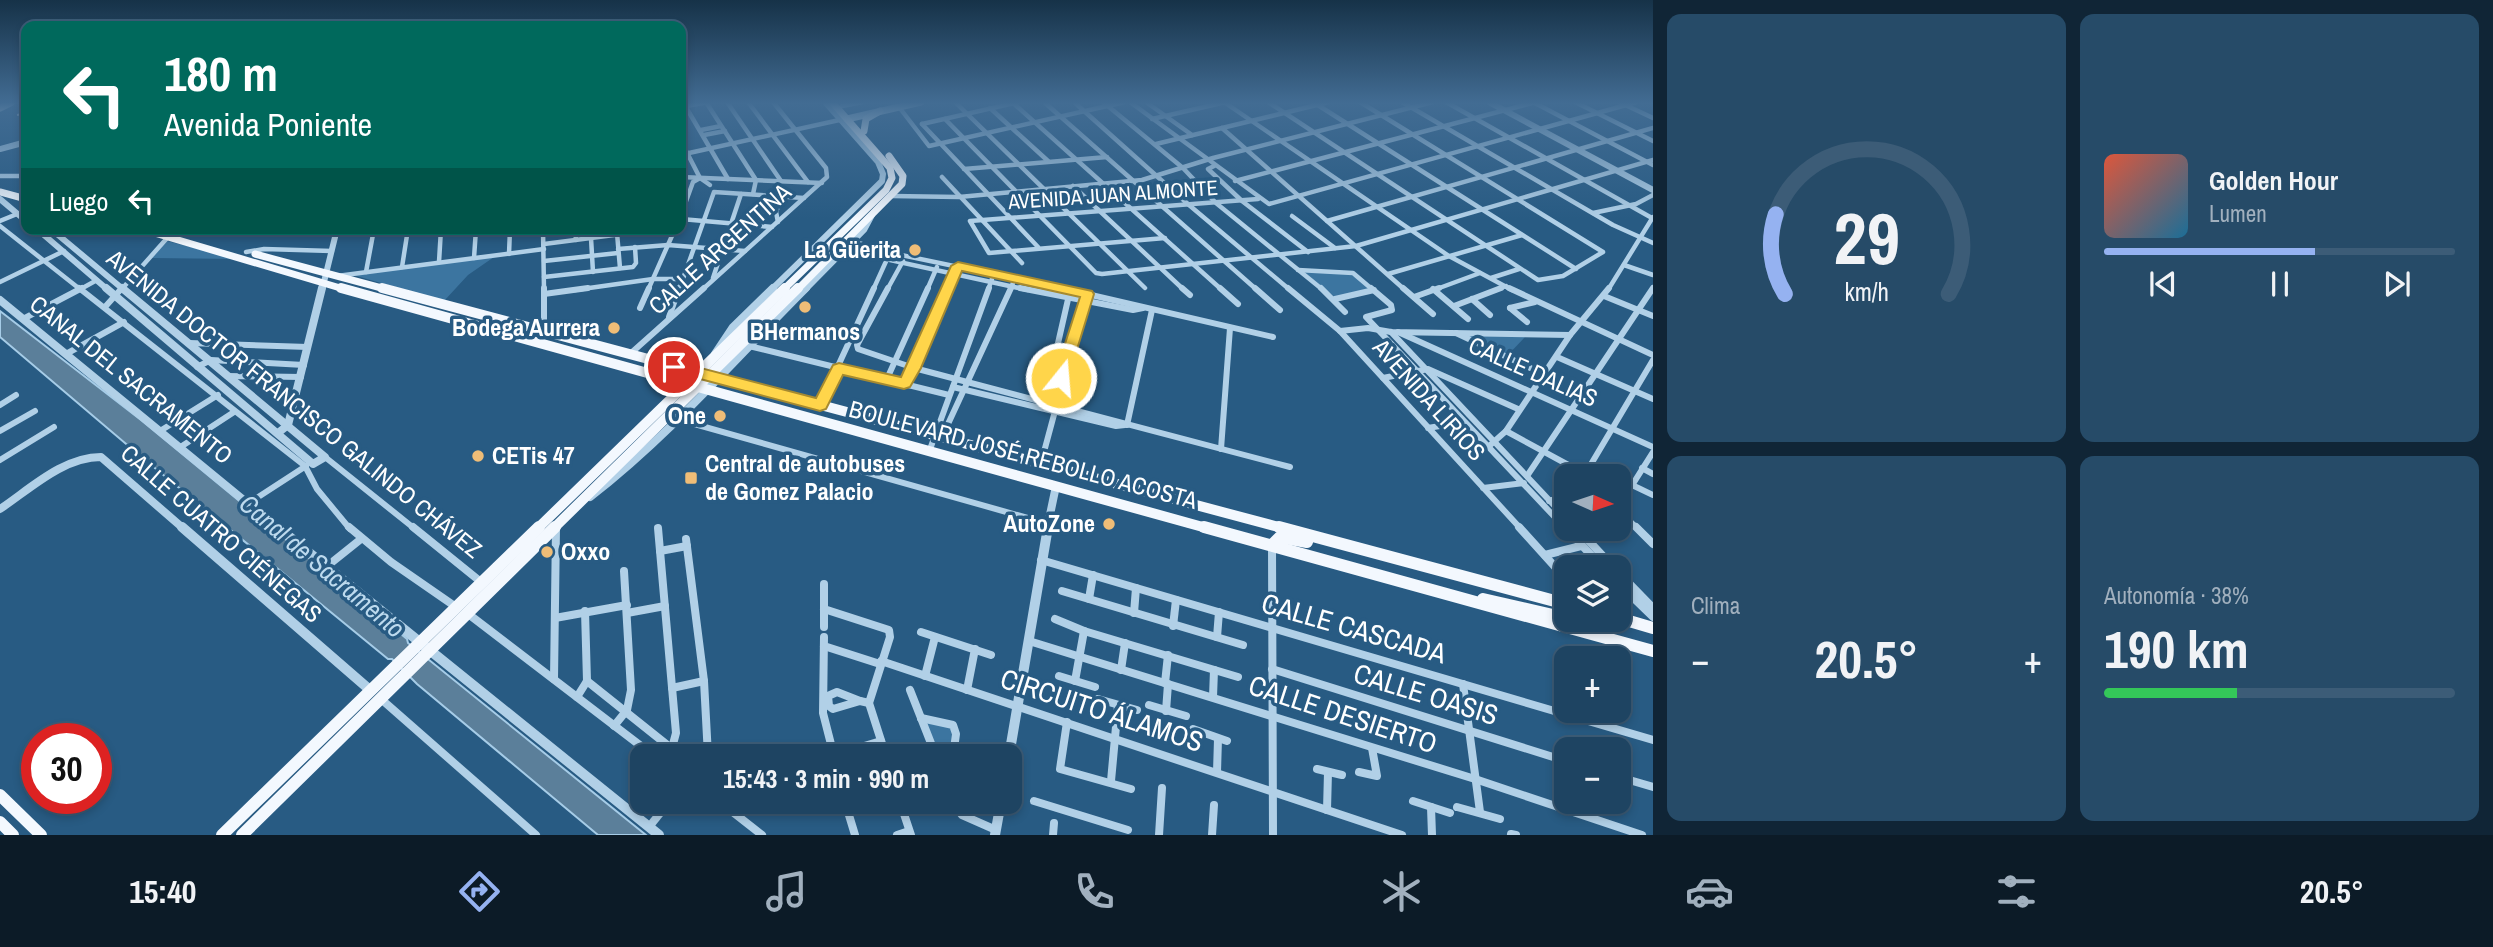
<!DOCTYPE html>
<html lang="es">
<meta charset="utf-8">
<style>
:root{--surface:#1e4462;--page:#264b68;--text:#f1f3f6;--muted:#a1b0be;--line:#3c5c77;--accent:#95b2f1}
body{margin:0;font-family:"Archivo Narrow",sans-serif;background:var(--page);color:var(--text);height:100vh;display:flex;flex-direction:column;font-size:26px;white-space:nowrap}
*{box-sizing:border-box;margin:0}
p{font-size:23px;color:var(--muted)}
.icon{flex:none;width:38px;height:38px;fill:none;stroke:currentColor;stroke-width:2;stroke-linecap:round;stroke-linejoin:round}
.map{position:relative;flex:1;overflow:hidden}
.panel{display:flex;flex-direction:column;gap:14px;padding:14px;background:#102536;width:840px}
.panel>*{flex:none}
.guide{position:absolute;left:21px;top:21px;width:665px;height:214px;border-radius:14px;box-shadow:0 4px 10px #0003,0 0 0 2px var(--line);background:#00695c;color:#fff;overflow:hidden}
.needle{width:46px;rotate:93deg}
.tools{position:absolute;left:1554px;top:464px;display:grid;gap:14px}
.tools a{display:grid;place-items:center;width:77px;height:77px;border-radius:14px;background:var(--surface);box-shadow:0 4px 10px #0003,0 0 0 2px var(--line);font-size:35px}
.speed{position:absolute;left:21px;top:723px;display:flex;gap:14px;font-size:35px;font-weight:700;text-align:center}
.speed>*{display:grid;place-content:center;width:91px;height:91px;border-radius:50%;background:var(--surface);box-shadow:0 4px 10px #0003,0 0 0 2px var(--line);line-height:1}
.speed .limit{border:10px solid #d22;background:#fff;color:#111}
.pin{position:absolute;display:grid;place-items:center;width:60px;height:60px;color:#fff;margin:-30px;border:4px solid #fff;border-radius:50%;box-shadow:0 2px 7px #0007}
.me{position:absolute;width:77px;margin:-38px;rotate:17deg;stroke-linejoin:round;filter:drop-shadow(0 0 5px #0008)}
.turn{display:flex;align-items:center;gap:24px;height:147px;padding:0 28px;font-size:32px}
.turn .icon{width:91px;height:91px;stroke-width:2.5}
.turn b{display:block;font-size:49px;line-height:60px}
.then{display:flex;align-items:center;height:66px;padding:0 28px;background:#0003;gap:14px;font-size:26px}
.big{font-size:52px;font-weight:700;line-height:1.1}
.panel .card{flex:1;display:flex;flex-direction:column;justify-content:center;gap:10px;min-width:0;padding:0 24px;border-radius:14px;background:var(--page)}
.panel .dial{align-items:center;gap:0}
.dial svg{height:182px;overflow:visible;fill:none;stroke:var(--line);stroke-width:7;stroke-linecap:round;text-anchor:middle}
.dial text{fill:var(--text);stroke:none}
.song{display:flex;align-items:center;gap:21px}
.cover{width:84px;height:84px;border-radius:10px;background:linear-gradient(135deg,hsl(10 70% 55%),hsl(200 70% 35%))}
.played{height:7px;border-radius:4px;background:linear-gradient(90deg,var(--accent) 60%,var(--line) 60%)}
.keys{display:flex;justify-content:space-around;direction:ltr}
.heat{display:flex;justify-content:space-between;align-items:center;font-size:38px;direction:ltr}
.charge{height:10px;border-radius:5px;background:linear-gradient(90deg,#34c759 38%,var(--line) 0)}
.panel .tiles{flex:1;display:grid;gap:14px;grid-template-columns:repeat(2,1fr)}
.trip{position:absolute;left:630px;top:744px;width:392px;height:70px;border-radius:14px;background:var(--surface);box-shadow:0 4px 10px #0003,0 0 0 2px var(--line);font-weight:700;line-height:70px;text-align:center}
.menu{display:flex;height:112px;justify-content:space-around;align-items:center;background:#0c1b27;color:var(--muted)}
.menu .icon{width:49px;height:49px}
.menu .on{color:var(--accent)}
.menu b{font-size:32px;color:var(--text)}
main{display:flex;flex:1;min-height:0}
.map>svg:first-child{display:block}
</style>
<main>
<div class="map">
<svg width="1653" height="835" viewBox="0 0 1653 835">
<rect width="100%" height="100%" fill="#285b83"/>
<g fill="#3c75a0">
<path d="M167,241L238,259L152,258Z"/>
<path d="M494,257L468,275L444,301L353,275Z"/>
<path d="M1303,271L1348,272L1373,290L1336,298Z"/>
<path d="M1455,333L1528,334L1506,357Z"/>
<path d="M924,718L952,726L951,756H939Z"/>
</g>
<path fill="#5b7f9a" stroke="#a6cce7" stroke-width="2" d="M0,311L141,420L407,639L408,643L646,835H598L417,684L392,659H388L145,460L0,337Z"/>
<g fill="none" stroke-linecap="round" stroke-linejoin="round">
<g stroke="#b1d0e7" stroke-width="4.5">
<path d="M683,102L728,179"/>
<path d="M706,102L756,180L753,194"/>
<path d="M727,102L781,181"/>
<path d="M748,102L808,182"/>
<path d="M955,102L1145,288"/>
<path d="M1012,102L1222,290"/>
<path d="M1044,102L1257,290"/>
<path d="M1074,102L1189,205L1290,290"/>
<path d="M1103,102L1183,168L1216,203L1323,290"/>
<path d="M1130,102L1269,204L1637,102"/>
<path d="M1146,102L1192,135"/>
<path d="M1224,102L1449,256L1512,290"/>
<path d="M1268,102L1538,280L1563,276L1603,252L1360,102"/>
<path d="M1313,102L1576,269"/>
<path d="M1402,102L1613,225L1653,243"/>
<path d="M1446,102L1652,218"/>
<path d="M1533,102L1653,165"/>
<path d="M1575,102L1653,141"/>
<path d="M1619,102L1653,118"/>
<path d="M842,106L863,102"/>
<path d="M681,107L708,102"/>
<path d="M899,107L929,146L1125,102"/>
<path d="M990,108L1048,161"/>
<path d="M945,119L1096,273L1102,274L1356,246L1653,160"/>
<path d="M1152,119L1226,102"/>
<path d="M922,124L1038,247"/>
<path d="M922,124L1019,102"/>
<path d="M1222,128L1405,290"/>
<path d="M701,130L721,126"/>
<path d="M704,135L725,131"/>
<path d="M681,141L700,178L710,185"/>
<path d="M1156,144L1329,102"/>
<path d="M689,153L844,119"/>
<path d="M1214,166L1208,169L1242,201L1308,252"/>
<path d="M964,169L1107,157"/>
<path d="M0,176H26"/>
<path d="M681,177L822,183"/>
<path d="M942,177L1022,263"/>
<path d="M1235,181L1536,102"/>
<path d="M1073,186L1184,290"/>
<path d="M892,196L959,197L1142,180L1213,158L1433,102"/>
<path d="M1593,213L1636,204L1653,195"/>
<path d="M681,215L693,182L700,178"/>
<path d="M1292,216L1335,248"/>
<path d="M681,219L772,227"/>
<path d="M0,221L17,214"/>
<path d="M1327,221L1653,128"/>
<path d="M778,222L776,212L782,196"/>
<path d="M0,226L81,290"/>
<path d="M758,227L767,196"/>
<path d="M543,229L544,290"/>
<path d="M575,229L576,240"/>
<path d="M171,231L173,229"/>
<path d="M617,233L620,268"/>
<path d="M591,238L593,272"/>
<path d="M1165,238L989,253L970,221L1258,199"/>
<path d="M851,240L882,251L1069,290"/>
<path d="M832,241L837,248L844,250L1028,290"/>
<path d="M544,244L661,229"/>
<path d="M618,249L668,245L745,251"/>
<path d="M246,252L264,249L332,251"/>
<path d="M509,254L510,229"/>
<path d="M474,258L476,229"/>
<path d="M544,261L618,253"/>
<path d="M439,262L441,229"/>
<path d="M1624,265L1653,275"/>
<path d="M402,267L408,229"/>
<path d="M1298,270L1353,273L1373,290"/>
<path d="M366,272L374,229"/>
<path d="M1388,274L1522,235"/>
<path d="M337,276L544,249"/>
<path d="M544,277L633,267L636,263L635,247"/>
<path d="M713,278L741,194"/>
<path d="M1491,278L1519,269"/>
<path d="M0,282L64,251"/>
<path d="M79,290L97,280"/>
<path d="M121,290L168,237"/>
<path d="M575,290L653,279H682"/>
<path d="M648,290L675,229"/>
<path d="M679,290L714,192L804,198"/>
<path d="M702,290L827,177L826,168L773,102"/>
<path d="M873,290L888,257"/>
<path d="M887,290L903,261"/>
<path d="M927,290L937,267"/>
<path d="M948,290L956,271"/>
<path d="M988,290L992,279"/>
<path d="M1010,290L1013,283"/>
<path d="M1434,290L1480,273"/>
<path d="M1496,290L1506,286"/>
<path d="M1608,290L1653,217"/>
</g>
<g stroke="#b1d0e7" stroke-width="6">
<path d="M79,288L305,466L317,489L350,529"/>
<path d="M544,288V332"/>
<path d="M888,288L857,345L858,349L914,368L949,288"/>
<path d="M1020,288L1133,310L1143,308"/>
<path d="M1061,288L1273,337"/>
<path d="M1182,288L1190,295"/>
<path d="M1220,288L1238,304"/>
<path d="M1255,288L1280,310"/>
<path d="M1288,288L1340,331L1521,529"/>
<path d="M1321,288L1345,312"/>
<path d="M1371,288L1391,305L1392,310L1366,317L1566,529"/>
<path d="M1403,288L1433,314"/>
<path d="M1509,288L1653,355"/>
<path d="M1433,289L1468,319"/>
<path d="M544,294L588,288"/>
<path d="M1604,296L1653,316"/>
<path d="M1414,297L1439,288"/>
<path d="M1335,299L1374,290"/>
<path d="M1472,299L1490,315"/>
<path d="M1454,306L1501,288"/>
<path d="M105,307L122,288"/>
<path d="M640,308L649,288"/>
<path d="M1510,308L1535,302"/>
<path d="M1510,308L1527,322"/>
<path d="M669,317L679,288"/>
<path d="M23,319L82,288"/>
<path d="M1340,331L1368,328L1391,332L1570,335"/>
<path d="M1391,332L1566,518"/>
<path d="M1398,332L1653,447"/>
<path d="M1456,333L1543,374"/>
<path d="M189,343L308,347"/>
<path d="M749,346L949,395"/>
<path d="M66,354L124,322"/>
<path d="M630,354L704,288"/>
<path d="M1557,357L1653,399"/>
<path d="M197,367L211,360L304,365"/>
<path d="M227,376L301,377"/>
<path d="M1383,378L1428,369L1518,409"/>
<path d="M886,381L928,288"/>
<path d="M904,383L914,368L1290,467"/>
<path d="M953,387L1116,426L1125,425"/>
<path d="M1034,399L1048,387L1069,295"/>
<path d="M0,405L16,395"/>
<path d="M820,405L874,288"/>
<path d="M666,416L1049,524"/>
<path d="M1127,425L1152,310"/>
<path d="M1428,428L1463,422"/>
<path d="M0,431L35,411"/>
<path d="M160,431L218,395"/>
<path d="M1506,431L1585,474"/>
<path d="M942,437L1011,288"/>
<path d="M1488,447L1506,431L1570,335L1609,288"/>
<path d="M179,448L234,412"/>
<path d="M1221,449L1230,328"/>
<path d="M929,452L989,288"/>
<path d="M325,457L415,529"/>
<path d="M0,460L54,427"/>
<path d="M1041,463L1055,411L1054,404L1085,301"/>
<path d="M1642,468L1653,474"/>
<path d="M1527,476L1653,288"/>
<path d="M1584,476L1653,360"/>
<path d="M1632,485L1653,495"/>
<path d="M1483,488L1524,483"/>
<path d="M1549,501L1566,496"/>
<path d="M249,503L306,466"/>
<path d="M1619,506L1653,452"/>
<path d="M1619,506L1624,516L1638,529"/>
</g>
<g stroke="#b1d0e7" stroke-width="8">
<path d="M349,527L391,562L456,607"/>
<path d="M413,527L481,582"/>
<path d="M1519,527L1566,579"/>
<path d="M1565,527L1602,567"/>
<path d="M1636,527L1653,544"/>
<path d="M658,528L676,733L672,748L666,756"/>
<path d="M1577,528L1613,567"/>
<path d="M686,539L704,681L708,756"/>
<path d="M1272,546L1273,835"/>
<path d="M660,551L687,546"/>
<path d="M1545,555L1581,546"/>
<path d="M1041,560L1653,740"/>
<path d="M326,567L361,539"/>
<path d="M1619,573L1653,608"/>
<path d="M824,584V627"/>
<path d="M1619,584L1653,617"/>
<path d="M1062,591L1243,645"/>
<path d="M1089,599L1093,575"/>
<path d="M824,609L889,630L890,637L869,703L886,756"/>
<path d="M467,613L654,756"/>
<path d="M627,613L665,606"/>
<path d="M1134,613L1136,588"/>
<path d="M555,618L627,605"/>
<path d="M1055,619L1084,631L1238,677"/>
<path d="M1173,626L1176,600"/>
<path d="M921,632L991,655"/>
<path d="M824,637L823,713L834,756"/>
<path d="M1217,637L1219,612"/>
<path d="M1029,641L1475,779L1642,835"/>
<path d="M824,646L880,664"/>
<path d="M881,661L1402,835"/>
<path d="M1272,669L1566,761"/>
<path d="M1121,670L1125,643"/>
<path d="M925,676L935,637"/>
<path d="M1059,676L1095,687"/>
<path d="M554,679L556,527"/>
<path d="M587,681L681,756"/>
<path d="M1075,681L1084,631"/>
<path d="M1165,683L1168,655"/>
<path d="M1463,684L1480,812"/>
<path d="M672,688L704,681"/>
<path d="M910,690L936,756"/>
<path d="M967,690L975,649"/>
<path d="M837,692L860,701L833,709L829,706L828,696Z"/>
<path d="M577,697L587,681L585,611"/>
<path d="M1213,697L1214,670"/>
<path d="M381,699L536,835"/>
<path d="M1098,699L1137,710"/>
<path d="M860,701L869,703"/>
<path d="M1149,705L1186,716"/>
<path d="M1166,711L1168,684"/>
<path d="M921,718L953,725L956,734L953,756"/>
<path d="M1067,722L1060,769L1131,789"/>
<path d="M614,726L627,710L631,690L624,571"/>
<path d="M1193,729L1227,741"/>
<path d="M834,755L881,741"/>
<path d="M1317,769L1342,775"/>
<path d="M1217,772L1218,739"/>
<path d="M1359,772L1377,776L1372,748"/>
<path d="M1619,777L1653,787"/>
<path d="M1111,781L1118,705"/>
<path d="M1034,801L1128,830"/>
<path d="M1413,801L1450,813"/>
<path d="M720,802L762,835"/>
<path d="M845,802L855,835"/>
<path d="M900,802L911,835"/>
<path d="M952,802L962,815L996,830"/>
<path d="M1431,807L1432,835"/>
<path d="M1457,807L1500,819"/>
<path d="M1327,810L1328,772"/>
<path d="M649,827L669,802"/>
<path d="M1511,834L1516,835"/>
<path d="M897,835L909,831"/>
<path d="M1053,835L1054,823"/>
<path d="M1159,835L1162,788"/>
<path d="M1212,835L1214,805"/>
</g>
<g stroke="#b1d0e7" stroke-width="6">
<path d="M1489,102L1653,190"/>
<path d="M0,149L26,142"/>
<path d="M0,199L26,221"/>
<path d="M37,229L108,290"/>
<path d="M51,229L124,290"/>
<path d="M322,290L337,229"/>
<path d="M771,290L882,181L883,174L878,162L825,102"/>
<path d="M805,290L864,230L872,215"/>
</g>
<g stroke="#b1d0e7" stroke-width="8">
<path d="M106,288L313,464L325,457L122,288"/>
<path d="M0,300L279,529"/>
<path d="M715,354L733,327L773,288"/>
<path d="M278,433L288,425L322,288"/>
<path d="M590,497C669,436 736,358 806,288"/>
<path d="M0,509C30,489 63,457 101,457L184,529"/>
<path d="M1047,529L1056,486"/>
</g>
<g stroke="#b1d0e7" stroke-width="10">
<path d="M182,527L370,690"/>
<path d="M277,527L659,835"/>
<path d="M1009,756L1048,527"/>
<path d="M995,835L1001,802"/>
</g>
<path stroke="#dbeaf6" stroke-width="7" d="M847,119L921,102"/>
<g stroke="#f3f8fe" stroke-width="7">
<path d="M864,131L866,119L880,111"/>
<path d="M0,192L26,199"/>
<path d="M141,229L347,290"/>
<path d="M255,254L389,290"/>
<path d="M783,290L886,190L892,178L890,168L832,102"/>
<path d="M797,290L902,184L903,176L889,156"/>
</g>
<g stroke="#f3f8fe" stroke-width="10">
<path d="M341,288L1210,529"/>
<path d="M382,288L1286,529"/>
<path d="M537,529L785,288"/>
<path d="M553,529L798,288"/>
</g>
<g stroke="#f3f8fe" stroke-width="12">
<path d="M1204,527L1653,651"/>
<path d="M1279,527L1566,604"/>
<path d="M1272,545L1280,537L1307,542"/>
<path d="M1483,599L1566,618"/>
<path d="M1619,618L1653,628"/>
<path d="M0,795L41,835"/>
<path d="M0,822L13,835"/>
<path d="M222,835L539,527"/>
<path d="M242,835L555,527"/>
</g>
<path stroke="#f9fcfe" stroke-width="7" d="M0,108L12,102"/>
<path stroke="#fff" stroke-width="2" stroke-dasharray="10 4.5" stroke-linecap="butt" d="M17,115L26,113"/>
</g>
<linearGradient id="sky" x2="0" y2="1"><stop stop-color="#163248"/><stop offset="0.47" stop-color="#426c93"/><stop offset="1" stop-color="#426c93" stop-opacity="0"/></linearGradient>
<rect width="1653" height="219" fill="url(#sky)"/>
<path fill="#ffd54a" stroke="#a68a30" stroke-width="2" d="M958,262L1092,291L1094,294L1067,382H1056L1054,378L1080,297L962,271L921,368L910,387L904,389L843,375L826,409L820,411L674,372L667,367L674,361L816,398L833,365L839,363L901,377L951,266Z"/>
<g fill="#efbd77" stroke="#285b83" stroke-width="2.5">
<circle cx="915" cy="250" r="7"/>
<circle cx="805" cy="307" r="7"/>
<circle cx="614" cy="328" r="7"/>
<circle cx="720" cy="416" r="7"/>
<circle cx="478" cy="456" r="7"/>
<rect x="684" y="471" width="14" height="14" rx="3.5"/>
<circle cx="1109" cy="524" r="7"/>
<circle cx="547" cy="552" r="7"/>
</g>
<g text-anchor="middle" stroke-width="7" stroke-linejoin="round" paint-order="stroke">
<g font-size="21" fill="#fff" stroke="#285b83">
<text transform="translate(1113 195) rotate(-4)" y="7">AVENIDA JUAN ALMONTE</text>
</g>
<g font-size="24" fill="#fff" stroke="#285b83">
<text transform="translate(720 249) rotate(-42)" y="8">CALLE ARGENTINA</text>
<text transform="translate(1533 372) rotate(24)" y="8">CALLE DALIAS</text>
<text transform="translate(131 380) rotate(39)" y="8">CANAL DEL SACRAMENTO</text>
<text transform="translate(1429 400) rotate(48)" y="8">AVENIDA LIRIOS</text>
<text transform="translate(294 404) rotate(39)" y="8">AVENIDA DOCTOR FRANCISCO GALINDO CHÁVEZ</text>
<text transform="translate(1023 455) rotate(15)" y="8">BOULEVARD JOSÉ REBOLLO ACOSTA</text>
<text transform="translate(221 534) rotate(41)" y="8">CALLE CUATRO CIÉNEGAS</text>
</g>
<g font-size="24" font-weight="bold" fill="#fff" stroke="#285b83" text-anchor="end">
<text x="901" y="258">La Güerita</text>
<text x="600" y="336">Bodega Aurrera</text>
<text x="805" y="340" text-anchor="middle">BHermanos</text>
<text x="706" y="424">One</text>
<text x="492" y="464" text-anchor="start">CETis 47</text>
<text x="705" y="472" text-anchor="start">Central de autobuses<tspan x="705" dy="28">de Gomez Palacio</tspan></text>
<text x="1095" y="532">AutoZone</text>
<text x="561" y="560" text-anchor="start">Oxxo</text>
</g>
<g font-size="26" font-style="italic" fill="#bddaee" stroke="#285b83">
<text transform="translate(322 566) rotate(40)" y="9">Canal de Sacramento</text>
</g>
<g font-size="28" fill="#fff" stroke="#285b83">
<text transform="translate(1354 628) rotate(16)" y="10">CALLE CASCADA</text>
<text transform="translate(1426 694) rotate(17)" y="10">CALLE OASIS</text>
<text transform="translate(1102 710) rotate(18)" y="10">CIRCUITO ÁLAMOS</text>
<text transform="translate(1343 714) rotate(18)" y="10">CALLE DESIERTO</text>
</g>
</g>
</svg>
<div class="tools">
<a><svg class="needle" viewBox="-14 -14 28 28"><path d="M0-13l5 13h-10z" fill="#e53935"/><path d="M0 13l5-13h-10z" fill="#a1b0be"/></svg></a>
<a><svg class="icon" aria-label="layers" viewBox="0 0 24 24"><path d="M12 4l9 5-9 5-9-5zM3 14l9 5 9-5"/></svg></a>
<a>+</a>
<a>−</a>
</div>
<div class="speed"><div class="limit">30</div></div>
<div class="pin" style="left:674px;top:367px;background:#d93025"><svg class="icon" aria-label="arrive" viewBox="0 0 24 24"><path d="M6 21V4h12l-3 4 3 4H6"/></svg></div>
<svg class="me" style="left:1061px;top:378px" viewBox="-20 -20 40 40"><circle r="17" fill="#ffd54a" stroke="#fff" stroke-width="3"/><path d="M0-11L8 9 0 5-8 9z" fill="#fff"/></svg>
<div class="trip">15:43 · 3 min · 990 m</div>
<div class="guide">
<div class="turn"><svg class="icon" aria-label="left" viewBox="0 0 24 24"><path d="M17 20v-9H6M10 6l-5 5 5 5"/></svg><div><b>180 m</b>Avenida Poniente</div></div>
<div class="then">Luego<svg class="icon" aria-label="left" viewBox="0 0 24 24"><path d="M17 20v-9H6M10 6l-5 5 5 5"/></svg></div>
</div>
</div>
<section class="panel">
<div class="tiles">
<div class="card dial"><svg viewBox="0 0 100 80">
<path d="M14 69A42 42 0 1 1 86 69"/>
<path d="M14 69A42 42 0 0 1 10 34" stroke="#95b2f1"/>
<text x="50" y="56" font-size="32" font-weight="700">29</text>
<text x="50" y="72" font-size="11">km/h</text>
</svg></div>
<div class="card">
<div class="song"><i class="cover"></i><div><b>Golden Hour</b><p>Lumen</p></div></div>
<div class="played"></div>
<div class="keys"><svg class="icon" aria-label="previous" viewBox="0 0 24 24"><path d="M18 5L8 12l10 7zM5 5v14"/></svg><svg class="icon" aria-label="pause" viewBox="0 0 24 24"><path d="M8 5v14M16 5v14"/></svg><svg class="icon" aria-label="next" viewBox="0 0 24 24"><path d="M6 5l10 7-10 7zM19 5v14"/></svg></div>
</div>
<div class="card"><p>Clima</p>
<div class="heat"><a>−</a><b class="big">20.5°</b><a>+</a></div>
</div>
<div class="card"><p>Autonomía · 38%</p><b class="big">190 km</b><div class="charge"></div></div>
</div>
</section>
</main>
<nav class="menu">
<b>15:40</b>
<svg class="icon on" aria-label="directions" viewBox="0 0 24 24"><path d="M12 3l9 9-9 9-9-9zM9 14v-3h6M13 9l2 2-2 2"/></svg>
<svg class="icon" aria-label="music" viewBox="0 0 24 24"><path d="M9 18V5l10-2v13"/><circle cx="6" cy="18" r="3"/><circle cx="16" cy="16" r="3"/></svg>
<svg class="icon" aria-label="phone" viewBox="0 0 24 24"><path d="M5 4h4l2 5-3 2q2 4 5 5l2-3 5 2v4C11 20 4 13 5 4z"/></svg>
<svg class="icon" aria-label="climate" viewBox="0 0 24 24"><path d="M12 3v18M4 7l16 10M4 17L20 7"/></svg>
<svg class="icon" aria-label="car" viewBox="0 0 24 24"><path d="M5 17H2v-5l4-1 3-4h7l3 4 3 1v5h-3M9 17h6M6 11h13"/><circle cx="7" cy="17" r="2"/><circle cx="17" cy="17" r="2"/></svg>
<svg class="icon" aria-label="filters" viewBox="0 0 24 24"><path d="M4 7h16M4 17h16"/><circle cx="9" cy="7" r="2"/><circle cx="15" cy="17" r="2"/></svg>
<b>20.5°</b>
</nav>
